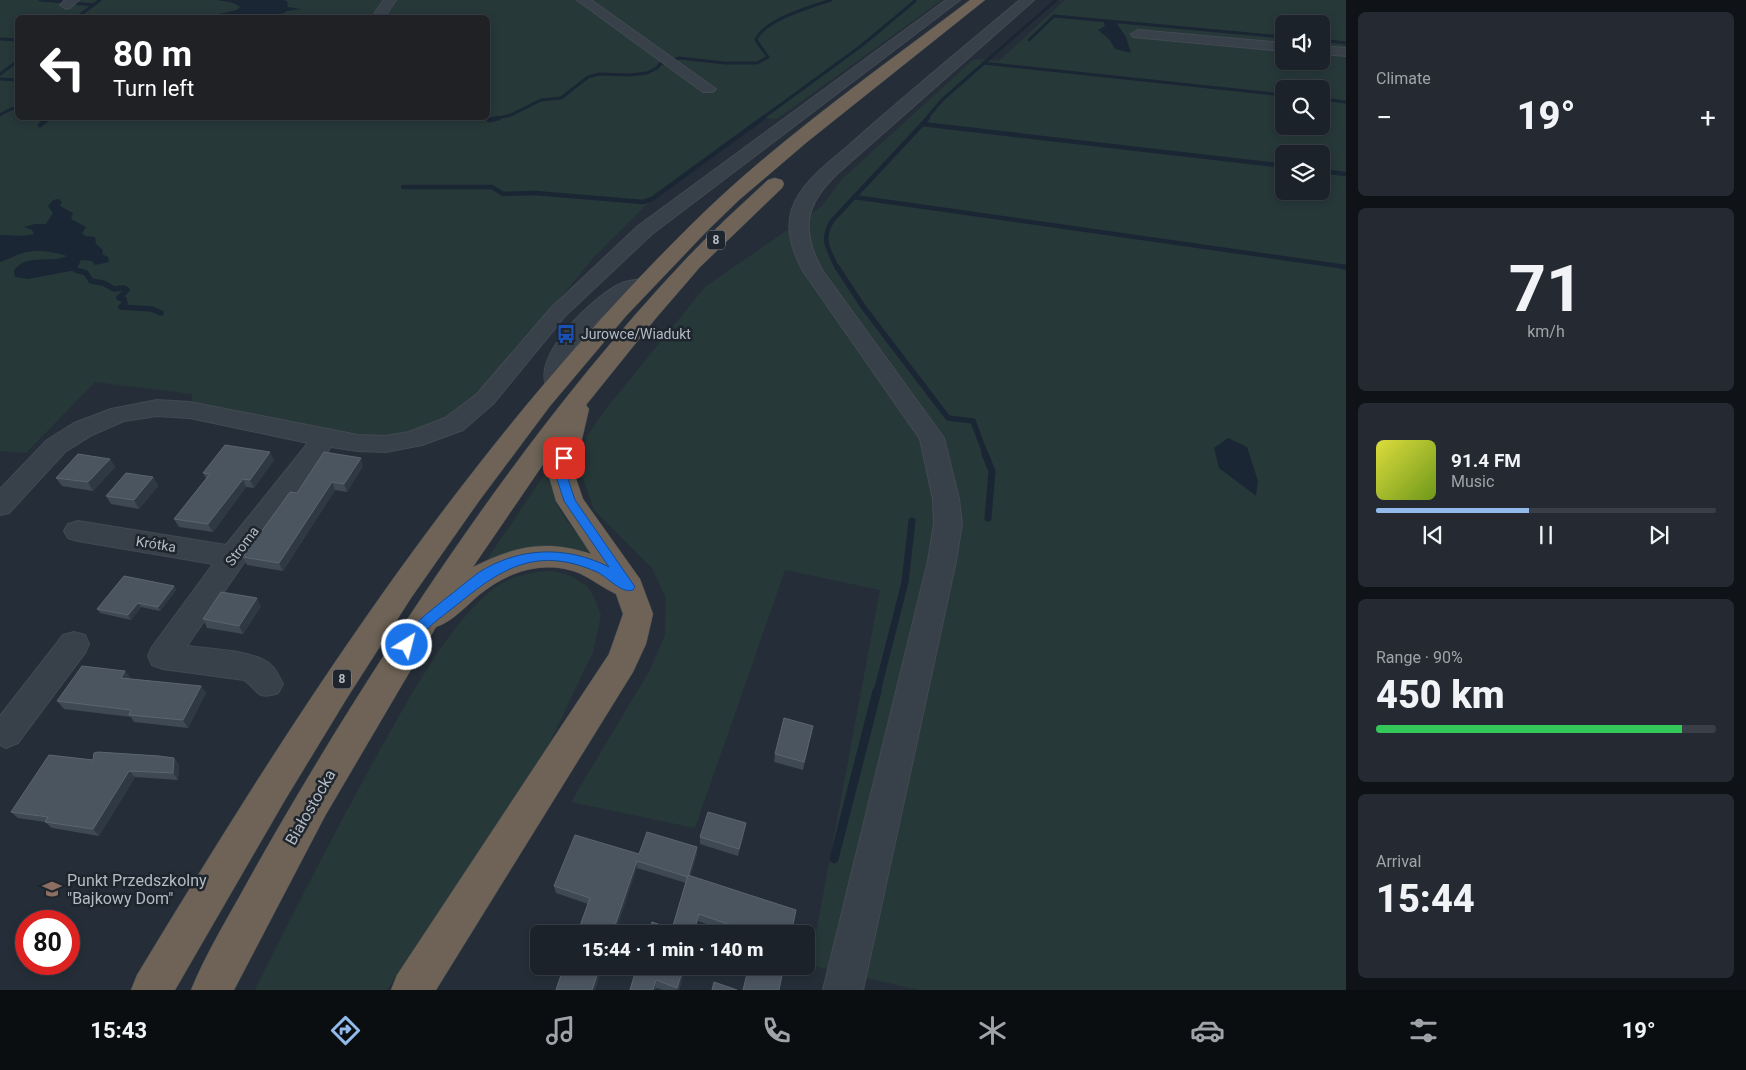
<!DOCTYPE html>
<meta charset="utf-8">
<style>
:root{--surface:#1c222a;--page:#252a32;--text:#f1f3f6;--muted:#a0a4a8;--line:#3a3f47;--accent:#92baeb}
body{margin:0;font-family:Roboto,sans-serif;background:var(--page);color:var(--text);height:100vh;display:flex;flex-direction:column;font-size:19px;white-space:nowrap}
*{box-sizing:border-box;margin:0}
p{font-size:16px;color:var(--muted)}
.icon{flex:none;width:28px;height:28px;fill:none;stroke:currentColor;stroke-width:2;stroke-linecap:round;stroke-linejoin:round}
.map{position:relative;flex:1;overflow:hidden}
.sheet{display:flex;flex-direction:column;gap:12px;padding:12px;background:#0f1317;width:400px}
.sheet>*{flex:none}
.top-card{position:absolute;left:15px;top:15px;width:475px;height:105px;border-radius:8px;box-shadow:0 2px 8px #0003,0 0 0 1px var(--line);background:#202124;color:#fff;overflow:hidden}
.buttons{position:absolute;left:1275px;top:15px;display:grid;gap:10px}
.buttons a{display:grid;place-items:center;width:55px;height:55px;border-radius:8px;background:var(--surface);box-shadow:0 2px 8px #0003,0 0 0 1px var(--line);font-size:25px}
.speed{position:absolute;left:15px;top:910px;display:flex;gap:10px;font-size:25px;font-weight:700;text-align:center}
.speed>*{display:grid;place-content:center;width:65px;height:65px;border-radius:50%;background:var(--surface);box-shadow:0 2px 8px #0003,0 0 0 1px var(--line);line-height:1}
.speed .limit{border:8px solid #d22;background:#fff;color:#111}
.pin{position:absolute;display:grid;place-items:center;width:42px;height:42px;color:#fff;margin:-21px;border-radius:10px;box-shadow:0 2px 8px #0006}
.me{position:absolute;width:55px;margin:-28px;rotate:36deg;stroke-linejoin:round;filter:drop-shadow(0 0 4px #0008)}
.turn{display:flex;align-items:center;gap:18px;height:105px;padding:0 15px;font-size:22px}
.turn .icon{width:65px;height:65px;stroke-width:2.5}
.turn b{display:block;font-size:35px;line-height:42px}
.big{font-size:38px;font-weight:800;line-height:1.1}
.sheet .card{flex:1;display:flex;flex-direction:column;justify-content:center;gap:8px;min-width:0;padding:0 18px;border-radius:8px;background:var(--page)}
.sheet .dial{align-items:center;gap:0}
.dial b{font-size:65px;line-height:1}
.song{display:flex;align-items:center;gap:15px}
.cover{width:60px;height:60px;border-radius:8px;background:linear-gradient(135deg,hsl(60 70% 55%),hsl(80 70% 35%))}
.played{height:5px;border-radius:2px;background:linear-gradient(90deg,var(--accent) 45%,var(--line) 45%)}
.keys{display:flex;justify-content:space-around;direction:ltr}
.heat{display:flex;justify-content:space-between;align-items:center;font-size:28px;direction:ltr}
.charge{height:8px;border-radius:4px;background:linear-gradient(90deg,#34c759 90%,var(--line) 0)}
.trip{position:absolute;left:530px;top:925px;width:285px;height:50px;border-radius:8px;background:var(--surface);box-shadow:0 2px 8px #0003,0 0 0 1px var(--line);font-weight:800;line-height:50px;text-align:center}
.dock{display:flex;height:80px;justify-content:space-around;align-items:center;background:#0b0e11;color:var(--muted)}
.dock .icon{width:35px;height:35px}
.dock .selected{color:var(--accent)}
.dock b{font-size:22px;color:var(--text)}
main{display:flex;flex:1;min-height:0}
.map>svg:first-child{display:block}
</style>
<main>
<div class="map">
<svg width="1346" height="990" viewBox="0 0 1346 990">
<rect width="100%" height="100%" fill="#252e38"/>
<g fill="#273839" fill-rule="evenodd">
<path d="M0,0H942L777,119L764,118L652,199L593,258L480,396L450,420L391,437L352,436L192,405V394L95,382L26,453L0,451ZM18,18H488V118H18Z"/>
<path d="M1065,0H1346V990H919L810,965L880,590L785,570L695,828L571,802L650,670L665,635L666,599L652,568L594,510L581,472L587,436L609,405L705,287L822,206L842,179L974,59L999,61ZM1115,22L1126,37L1111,44L1110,40L1099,30ZM1284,24H1321V61H1284ZM1284,89H1321V126H1284ZM1284,154H1321V191H1284Z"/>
<path d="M549,468C550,477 551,486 554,495C560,519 581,537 597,555C552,540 530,547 486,561Z"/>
<path d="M552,571L571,576L587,586L594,597L601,615L593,652L550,742L387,990H255C297,906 339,823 385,741C411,695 450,623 492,590C509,576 530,572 552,571Z"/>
</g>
<g fill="#1a2634">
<path d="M217,0H282L287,1L288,7L301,9L287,11L277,17H221L215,15L237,10L240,7L234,3Z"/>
<path d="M1108,20L1115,21L1126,37L1131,53L1115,49L1110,40L1098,30L1105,26L1103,21Z"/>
<path d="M59,199L62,202L60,206L73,213L71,219L86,227L82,233L85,236L95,237L96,244L103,250L102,254L108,257L109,262L95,265L92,261L81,260L76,270L28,279L15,277L14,270C28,253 49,264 67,256C54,252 36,249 23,253C15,255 8,260 0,262V235C12,235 22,237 34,234L32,230L24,227L35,224H46L53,213L48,206L53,200Z"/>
<path d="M1228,438L1247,447L1258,481L1256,496L1219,468L1214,448Z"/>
</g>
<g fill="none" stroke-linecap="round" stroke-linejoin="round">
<g stroke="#1a2634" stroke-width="3">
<path d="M40,0L66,2"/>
<path d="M73,3L93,5"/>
<path d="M76,18L100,0"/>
<path d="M0,39L18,40"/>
<path d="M1029,40L1054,16L1284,37"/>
<path d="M1321,40L1346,43"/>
<path d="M983,63L1284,95"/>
<path d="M0,74L18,61"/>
<path d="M0,79L18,80"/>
<path d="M1321,99L1346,102"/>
<path d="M0,115L11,109L18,108"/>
<path d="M494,119L511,115L541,100L561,98L588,77L599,74L630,75L647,73L657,68L660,64L679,58L725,63H757L768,57L756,40C762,21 812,6 831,0"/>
<path d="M761,119L861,46L915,1"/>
<path d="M926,119L942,100L1056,0"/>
</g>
<g stroke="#1a2634" stroke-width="4.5">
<path d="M489,120L499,118"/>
<path d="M922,124L1284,166"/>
<path d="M40,125L49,118"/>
<path d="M1321,171L1346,174"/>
<path d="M403,187H492L503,194L535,193L643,202L652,199L763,118"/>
<path d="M854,197L1346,267"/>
<path d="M837,268C829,249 820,241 832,221L928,118"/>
</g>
<g stroke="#1a2634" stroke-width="5.5">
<path d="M837,267L864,308L948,418L973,421L986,456"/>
<path d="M1344,267H1346"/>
<path d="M76,270L86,273L91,281L103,283L114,289L124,288L127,290L119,298L124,299L125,303L121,307L152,309L161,313"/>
</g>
<g stroke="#1a2634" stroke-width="7">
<path d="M985,454L992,471L988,518"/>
<path d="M877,692L905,582L912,521"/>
</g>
<path stroke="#1a2634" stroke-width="9" d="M834,859L877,691"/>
<g stroke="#424952" stroke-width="2">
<g id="minor">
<path d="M65,0H79L70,8L66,9L60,5Z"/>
<path d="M384,0H396L384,18H371Z"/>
<path d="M577,0H591L716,89L713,92H703Z"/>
<path d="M946,0H960L652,234L565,316L493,404L463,430L422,445L386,452L358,451L331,447L243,564L187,646C209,649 253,650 270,664C276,669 279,677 283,684L278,693C256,701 259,690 244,680L163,669L152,665L148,656L152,647L213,564L78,541L68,538L64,531L68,524L78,521L226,545L308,443L190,418L157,416L124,421L92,435L65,452L9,513L0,515V489L47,440L74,423L111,409L157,400L190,402L358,435L386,436L409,432L445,418L477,394L551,308L638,226Z"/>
<path d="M1020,0H1034L838,173C805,204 800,229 822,270L944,438L959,499L962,524L956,561L863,990H823L928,561L934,524L933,499L920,439L803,271C793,252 785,231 792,209C802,180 833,160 855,140C909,92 965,46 1020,0Z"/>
<path d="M1138,30L1284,43V51L1133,37L1131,34Z"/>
<path d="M1321,46L1346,48V56L1321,54Z"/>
<path d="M644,278L651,280L654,284L651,288C646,290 641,290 636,292C617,300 576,338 569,358C566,368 570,379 564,388L556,390L548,388C528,358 596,294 622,283C628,281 637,280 644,278Z"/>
<path d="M74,632L85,635L89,644L85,653L18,743L6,748L0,745V716L63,635Z"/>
</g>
</g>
<g stroke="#444b54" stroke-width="1">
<g id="highway">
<path d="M970,0H985L807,142L739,200L707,231L626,316L550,406L479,501L411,598L347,698L285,800L175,990H131L137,975C300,705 466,447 692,224C776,141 875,72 970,0Z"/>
<path d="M775,178L782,180L784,184L782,188L700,267L656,318L586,405L589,409L574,473L583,499L640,579L653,614L646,644L633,672L436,990H391L397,975L609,654L623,614L616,594C603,588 592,579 579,573C543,559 507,572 479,595C465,607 453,621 436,627L325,816L234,990H191C205,956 224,924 242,892C271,839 302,787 333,736C437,568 549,404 685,260C711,232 740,206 768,180ZM553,450L548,473L556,501L591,554C546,539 515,546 473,567Z"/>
</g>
</g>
<use href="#minor" fill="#384049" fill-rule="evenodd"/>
<use href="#highway" fill="#6e6356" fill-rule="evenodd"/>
</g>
<g fill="#3e4954">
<path d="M110,459L115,467L93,491L62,486L56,478Z"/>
<path d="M274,460L254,488L246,487L213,532L179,527L174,519L206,478L203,473Z"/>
<path d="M363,466L347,492L335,490L283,571L247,565L243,557L297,493Z"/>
<path d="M153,477L158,486L139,509L111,504L106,496Z"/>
<path d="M174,586L176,590L160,611L141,607L131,620L100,613L97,609Z"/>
<path d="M261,606L243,634L207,628L203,619Z"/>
<path d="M125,671L131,679L201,686L206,693L188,728L134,722L131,717L64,709L57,701Z"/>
<path d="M813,726L803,770L774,762L775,754Z"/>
<path d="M174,758L179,765L178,780L135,777L99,836L52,828L45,822L18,818L11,812L93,760Z"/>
<path d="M745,830L738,856L700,844V837Z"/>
<path d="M639,854H697L690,876L791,934H734L698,921L672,929L686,883L637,868L588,904L556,893L554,886Z"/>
<path d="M686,966L679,990H663L656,988L655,990H630Z"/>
</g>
<g fill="#2f3944">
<path d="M270,452L274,460L254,488L250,480Z"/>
<path d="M361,458L363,466L347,492L344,484Z"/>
<path d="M110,459L115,467L93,491L88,482Z"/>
<path d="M153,477L158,486L139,509L134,500Z"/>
<path d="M243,479L246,487L213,532L208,524Z"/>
<path d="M332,482L335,490L283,571L279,563Z"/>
<path d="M174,586L176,590L160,611L158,607Z"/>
<path d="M257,598L261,606L243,634L239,626Z"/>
<path d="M138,603L141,607L131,620L128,615Z"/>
<path d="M125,671L131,679L121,678Z"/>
<path d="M201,686L206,693L188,728L183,720Z"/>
<path d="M174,758L179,765L178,780L173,773Z"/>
<path d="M129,771L135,777L99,836L93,829Z"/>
<path d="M746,823L745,830L738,856L739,849Z"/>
<path d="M697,847V854L688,883V877Z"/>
<path d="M637,861V868L615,934H612Z"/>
<path d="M699,914L698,921L695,934H693Z"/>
<path d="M600,966H603L595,990H592Z"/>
<path d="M684,966H686L679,990H677Z"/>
<path d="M656,980L655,990H653Z"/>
</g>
<g fill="#4b5560" stroke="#5b6570">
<path d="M225,445L270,452L250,480L243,479L208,524L174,519L210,474L203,473Z"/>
<path d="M324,452L361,458L344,484L332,482L279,563L243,557L290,492L297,493Z"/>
<path d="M78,454L110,459L88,482L56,478Z"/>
<path d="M126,473L153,477L134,500L106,496Z"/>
<path d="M124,576L174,586L158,607L138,603L128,615L97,609Z"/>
<path d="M221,592L257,598L239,626L203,619Z"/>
<path d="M82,666L125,671L121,678L201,686L183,720L129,715L131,710L57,701Z"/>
<path d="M784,718L813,726L804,762L775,754Z"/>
<path d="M98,752L159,756L174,758L173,773L129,771L93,829L45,822L48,817L11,812L49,755L93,760L94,753Z"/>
<path d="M708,812L746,823L739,849L700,837Z"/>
<path d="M647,832L697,847L688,877L637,861L612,934H577L590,898L554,886L575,835L639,854Z"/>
<path d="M688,875L796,910L791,934H756L699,914L693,934H648L652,922L672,929Z"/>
<path d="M564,966H600L592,990H556Z"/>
<path d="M637,966H684L677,988L656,980L653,990H630Z"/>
<path d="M749,966H784L779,990H743Z"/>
<path d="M714,982L737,990H712Z"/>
</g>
<path fill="#1a73e8" stroke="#114b97" d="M564,455L570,458L566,473L575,500L633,584L635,587L633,590C621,594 608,577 597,572C538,546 503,567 458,604C439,619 424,628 412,649L407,651L402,649L400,645C411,624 427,614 445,599C456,591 467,581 478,573C518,547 566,545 609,567L564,501L555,473L559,458Z"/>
<defs>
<g id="bus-bare" transform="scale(1.5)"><path d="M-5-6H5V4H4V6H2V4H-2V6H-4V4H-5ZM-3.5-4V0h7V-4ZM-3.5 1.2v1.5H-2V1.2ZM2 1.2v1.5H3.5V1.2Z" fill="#1a4fb4" stroke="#1e252d" stroke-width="2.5" paint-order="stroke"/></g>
<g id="school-bare" transform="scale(1.5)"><path d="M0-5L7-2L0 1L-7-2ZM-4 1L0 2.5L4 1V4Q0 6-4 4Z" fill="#8d6e63" stroke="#1e252d" stroke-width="2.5" paint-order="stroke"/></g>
</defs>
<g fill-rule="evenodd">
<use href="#bus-bare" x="566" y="334"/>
<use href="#school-bare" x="52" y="889"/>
</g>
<g text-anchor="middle" stroke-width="5" stroke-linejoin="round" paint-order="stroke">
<g fill="#1e252d" stroke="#878e97" stroke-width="1">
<rect x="707" y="230.5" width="18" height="19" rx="4"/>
<rect x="333" y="669.5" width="18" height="19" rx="4"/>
</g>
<g font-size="12" font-weight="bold" fill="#b4bbc4">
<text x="716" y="244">8</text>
<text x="342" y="683">8</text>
</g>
<g font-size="14" fill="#b4bbc4" stroke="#1e252d" text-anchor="start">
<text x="581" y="339">Jurowce/Wiadukt</text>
</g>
<g font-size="14" fill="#b4bbc4" stroke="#1e252d">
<text transform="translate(156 544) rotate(9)" y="5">Krótka</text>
<text transform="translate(242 546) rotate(-53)" y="5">Stroma</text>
</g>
<g font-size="16" fill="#b4bbc4" stroke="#1e252d">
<text transform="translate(310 807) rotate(-60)" y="6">Białostocka</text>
</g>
<g font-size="16" fill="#b4bbc4" stroke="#1e252d" text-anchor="start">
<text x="67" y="886">Punkt Przedszkolny<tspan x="67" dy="18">"Bajkowy Dom"</tspan></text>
</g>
</g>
</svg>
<div class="buttons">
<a><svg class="icon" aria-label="sound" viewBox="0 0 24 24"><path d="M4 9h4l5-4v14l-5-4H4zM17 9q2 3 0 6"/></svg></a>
<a><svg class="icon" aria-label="search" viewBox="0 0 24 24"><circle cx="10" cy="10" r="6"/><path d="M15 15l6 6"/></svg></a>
<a><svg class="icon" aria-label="layers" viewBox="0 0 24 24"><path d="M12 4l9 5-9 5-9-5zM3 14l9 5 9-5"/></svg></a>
</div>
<div class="speed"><div class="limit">80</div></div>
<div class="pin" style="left:564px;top:458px;background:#d93025"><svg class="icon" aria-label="arrive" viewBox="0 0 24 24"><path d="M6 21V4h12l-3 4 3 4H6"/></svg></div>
<svg class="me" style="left:407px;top:645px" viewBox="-20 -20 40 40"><circle r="17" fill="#1a73e8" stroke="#fff" stroke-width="3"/><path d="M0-11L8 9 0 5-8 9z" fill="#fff"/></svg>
<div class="trip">15:44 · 1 min · 140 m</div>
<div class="top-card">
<div class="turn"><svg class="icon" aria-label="left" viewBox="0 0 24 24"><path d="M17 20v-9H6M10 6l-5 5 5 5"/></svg><div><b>80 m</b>Turn left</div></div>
</div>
</div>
<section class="sheet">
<div class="card"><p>Climate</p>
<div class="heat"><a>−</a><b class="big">19°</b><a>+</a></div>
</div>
<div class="card dial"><b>71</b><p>km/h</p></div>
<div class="card">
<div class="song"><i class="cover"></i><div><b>91.4 FM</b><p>Music</p></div></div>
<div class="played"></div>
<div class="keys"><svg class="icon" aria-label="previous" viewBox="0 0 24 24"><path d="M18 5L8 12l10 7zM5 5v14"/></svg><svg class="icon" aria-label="pause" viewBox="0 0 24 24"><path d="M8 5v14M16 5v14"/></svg><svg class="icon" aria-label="next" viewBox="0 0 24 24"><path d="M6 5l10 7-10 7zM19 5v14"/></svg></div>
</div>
<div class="card"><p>Range · 90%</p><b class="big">450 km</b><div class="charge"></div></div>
<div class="card"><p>Arrival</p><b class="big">15:44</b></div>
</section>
</main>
<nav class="dock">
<b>15:43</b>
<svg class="icon selected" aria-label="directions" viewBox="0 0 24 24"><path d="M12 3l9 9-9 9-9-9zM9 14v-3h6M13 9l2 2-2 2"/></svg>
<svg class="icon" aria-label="music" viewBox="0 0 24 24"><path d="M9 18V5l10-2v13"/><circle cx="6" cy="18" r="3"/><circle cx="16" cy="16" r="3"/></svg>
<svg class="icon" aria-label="phone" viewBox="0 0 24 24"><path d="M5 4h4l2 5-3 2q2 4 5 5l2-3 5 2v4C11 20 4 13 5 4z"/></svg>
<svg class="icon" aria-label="climate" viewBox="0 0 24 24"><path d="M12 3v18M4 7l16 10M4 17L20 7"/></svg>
<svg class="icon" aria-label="car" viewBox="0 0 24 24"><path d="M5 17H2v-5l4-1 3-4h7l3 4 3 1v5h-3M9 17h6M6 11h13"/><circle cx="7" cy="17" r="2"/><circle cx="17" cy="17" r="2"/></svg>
<svg class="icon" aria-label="filters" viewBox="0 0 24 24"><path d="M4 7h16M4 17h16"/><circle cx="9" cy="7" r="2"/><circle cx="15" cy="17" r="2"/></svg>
<b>19°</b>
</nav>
